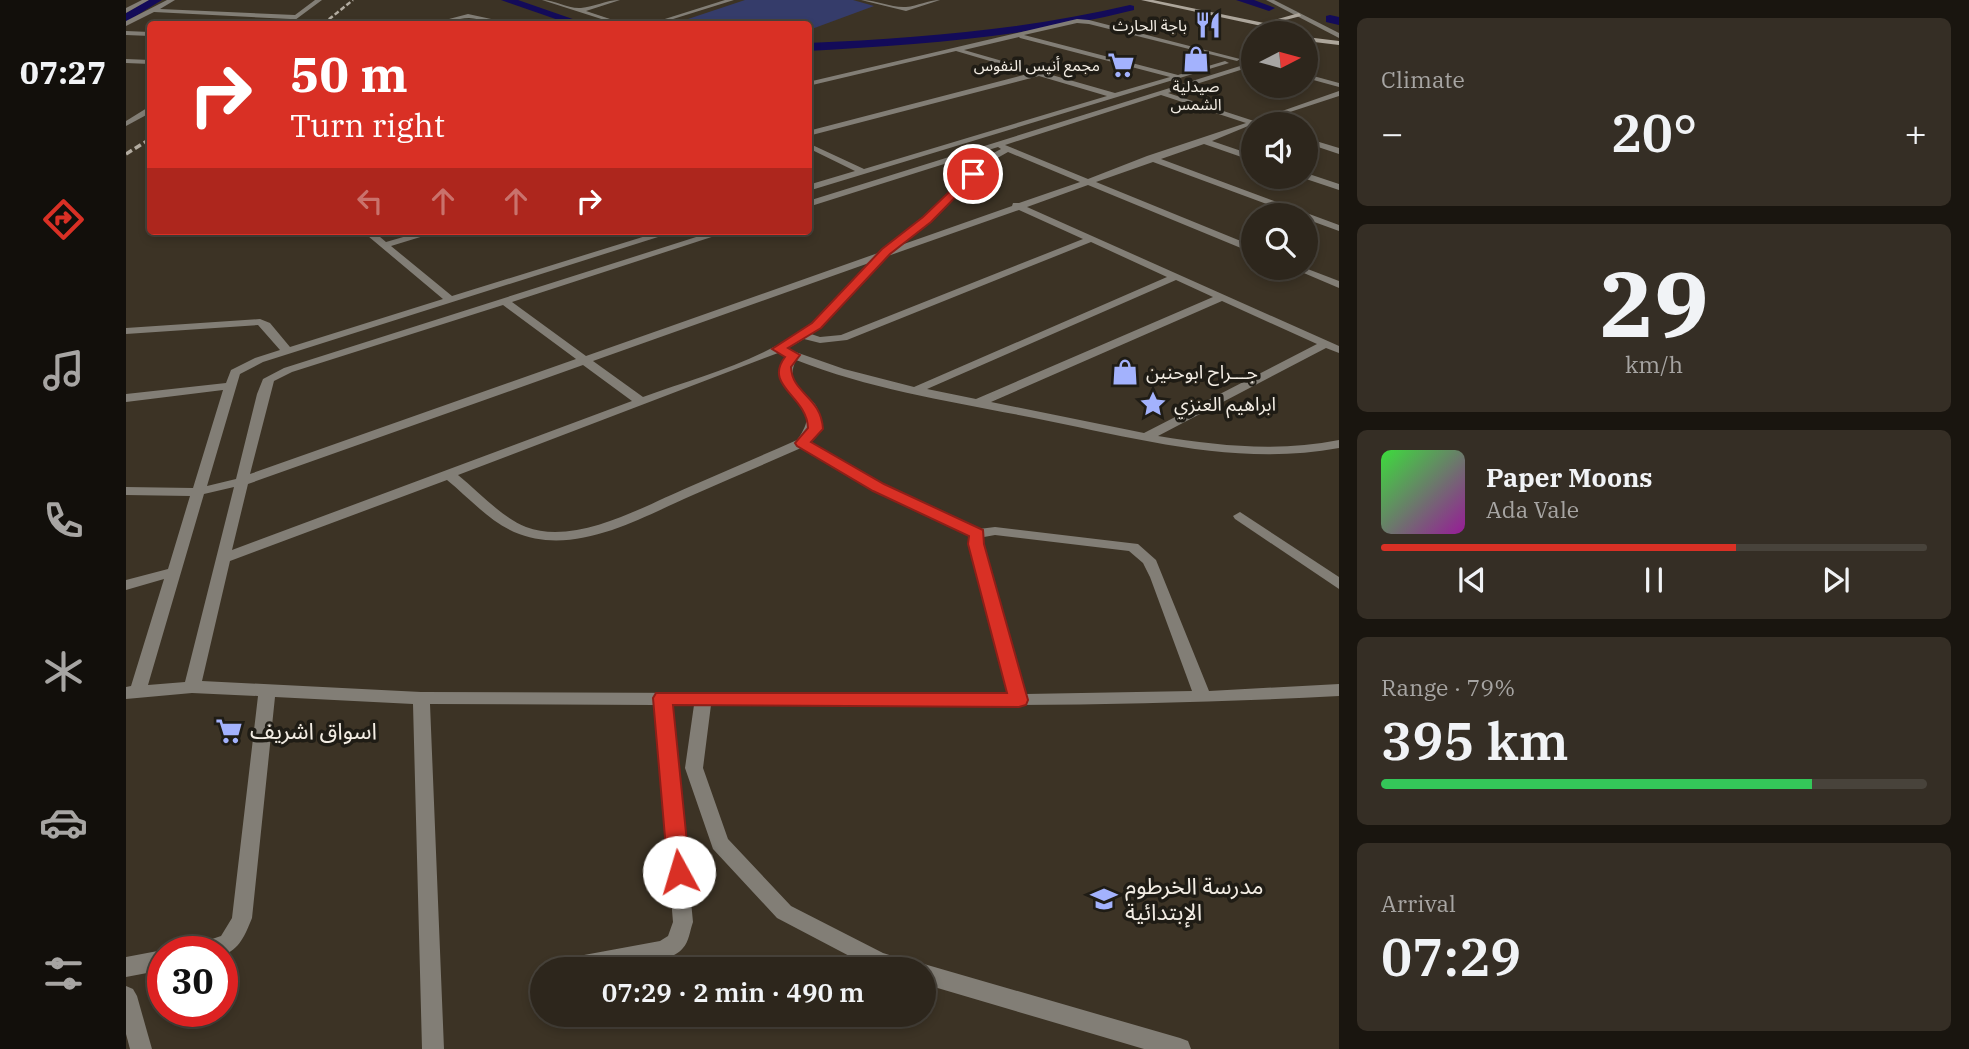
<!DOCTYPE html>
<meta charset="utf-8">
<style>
:root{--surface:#2d261c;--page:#352e25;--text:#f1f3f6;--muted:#a7a5a3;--line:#48433b;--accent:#d93025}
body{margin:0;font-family:"IBM Plex Serif","Noto Sans Arabic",serif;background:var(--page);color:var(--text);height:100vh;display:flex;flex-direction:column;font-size:26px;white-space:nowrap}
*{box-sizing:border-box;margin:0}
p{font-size:23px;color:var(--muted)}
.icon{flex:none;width:38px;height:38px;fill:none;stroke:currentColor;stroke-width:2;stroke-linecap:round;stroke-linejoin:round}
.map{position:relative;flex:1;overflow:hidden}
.side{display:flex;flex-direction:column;gap:18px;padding:18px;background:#19150f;width:630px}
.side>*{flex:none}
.guide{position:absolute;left:21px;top:21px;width:665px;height:214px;border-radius:7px;box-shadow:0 4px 10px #0003,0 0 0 2px var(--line);background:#d93025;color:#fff;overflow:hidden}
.needle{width:46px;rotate:84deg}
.tools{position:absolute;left:1115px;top:21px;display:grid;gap:14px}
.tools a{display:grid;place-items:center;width:77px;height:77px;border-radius:50%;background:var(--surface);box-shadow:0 4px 10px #0003,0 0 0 2px var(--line);font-size:35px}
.speed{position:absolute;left:21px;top:936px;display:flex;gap:14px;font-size:35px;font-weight:700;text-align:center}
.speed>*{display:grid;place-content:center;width:91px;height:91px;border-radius:50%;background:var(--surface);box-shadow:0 4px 10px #0003,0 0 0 2px var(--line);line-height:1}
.speed .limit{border:10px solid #d22;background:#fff;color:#111}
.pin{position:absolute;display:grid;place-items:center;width:60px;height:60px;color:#fff;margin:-30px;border:4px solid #fff;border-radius:50%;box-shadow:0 2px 7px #0007}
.me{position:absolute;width:77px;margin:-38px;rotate:354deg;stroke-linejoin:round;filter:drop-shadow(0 0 5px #0008)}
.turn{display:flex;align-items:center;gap:24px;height:147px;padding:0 28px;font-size:32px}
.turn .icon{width:91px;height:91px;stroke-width:2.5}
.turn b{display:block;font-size:49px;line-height:60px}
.lanes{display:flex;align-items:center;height:66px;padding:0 28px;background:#0003;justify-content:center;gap:35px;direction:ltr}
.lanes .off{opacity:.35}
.big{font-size:52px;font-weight:600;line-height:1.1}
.side .widget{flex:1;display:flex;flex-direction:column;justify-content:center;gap:10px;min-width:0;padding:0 24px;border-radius:10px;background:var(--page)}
.side .dial{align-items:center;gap:0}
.dial b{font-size:91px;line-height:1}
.song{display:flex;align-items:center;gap:21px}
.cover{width:84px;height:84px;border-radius:10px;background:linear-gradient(135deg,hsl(120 70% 55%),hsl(300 70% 35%))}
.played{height:7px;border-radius:4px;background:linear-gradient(90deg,var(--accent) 65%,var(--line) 65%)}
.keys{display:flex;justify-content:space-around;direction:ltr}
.heat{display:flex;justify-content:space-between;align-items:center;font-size:38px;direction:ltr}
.charge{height:10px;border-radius:5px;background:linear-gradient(90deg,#34c759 79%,var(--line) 0)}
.trip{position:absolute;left:404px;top:957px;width:406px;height:70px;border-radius:35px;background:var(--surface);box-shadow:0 4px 10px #0003,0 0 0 2px var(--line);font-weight:600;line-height:70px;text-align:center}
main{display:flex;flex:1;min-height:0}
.tab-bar{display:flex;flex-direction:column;width:126px;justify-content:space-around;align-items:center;background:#120f0b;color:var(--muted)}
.tab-bar .icon{width:49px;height:49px}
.tab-bar .selected{color:var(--accent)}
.tab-bar b{font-size:32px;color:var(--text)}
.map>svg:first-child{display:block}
</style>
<main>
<nav class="tab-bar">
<b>07:27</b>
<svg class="icon selected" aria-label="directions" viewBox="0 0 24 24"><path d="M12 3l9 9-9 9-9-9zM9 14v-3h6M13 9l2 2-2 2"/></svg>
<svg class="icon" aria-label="music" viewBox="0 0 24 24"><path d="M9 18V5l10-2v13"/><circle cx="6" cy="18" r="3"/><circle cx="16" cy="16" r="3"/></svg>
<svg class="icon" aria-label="phone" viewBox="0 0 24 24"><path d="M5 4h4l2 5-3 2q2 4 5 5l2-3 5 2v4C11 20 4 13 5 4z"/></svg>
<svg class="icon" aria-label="climate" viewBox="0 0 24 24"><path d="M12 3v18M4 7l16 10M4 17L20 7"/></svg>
<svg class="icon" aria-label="car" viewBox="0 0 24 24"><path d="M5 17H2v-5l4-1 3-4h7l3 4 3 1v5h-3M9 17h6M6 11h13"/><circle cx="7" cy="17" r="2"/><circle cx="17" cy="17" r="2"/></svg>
<svg class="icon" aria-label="filters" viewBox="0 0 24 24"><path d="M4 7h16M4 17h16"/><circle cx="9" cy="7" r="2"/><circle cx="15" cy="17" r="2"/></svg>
</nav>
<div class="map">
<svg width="1213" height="1049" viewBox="0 0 1213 1049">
<rect width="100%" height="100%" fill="#3c3325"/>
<path fill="#353c6a" d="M619,0H727L748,6L683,30L682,24H579L559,20Z"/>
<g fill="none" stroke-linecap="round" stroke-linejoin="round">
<g fill="#130b59" fill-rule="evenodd">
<path d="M22,0H36L0,22V13Z"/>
<path d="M375,0H392L461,24H444Z"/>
<path d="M1110,0H1128L1149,8L1143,11Z"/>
<path d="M1004,5L1008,6V10C901,37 793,45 682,51V43C791,38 898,30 1004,5Z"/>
<path d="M1204,15L1213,17V25L1200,22V16Z"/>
</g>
<g fill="#827e76" fill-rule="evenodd">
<path d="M16,0H23L0,13V8Z"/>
<path d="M41,0H49L34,9L169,15L189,0H196L165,23L162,21L164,19L28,12L0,26V21Z"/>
<path d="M416,0C429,0 442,9 455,8C468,7 480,0 494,0L460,11L499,24H491Z"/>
<path d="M599,0H608L531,24H523Z"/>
<path d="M735,0C750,0 766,8 780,7C792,6 802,0 814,0L780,11Z"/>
<path d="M1140,0H1148L1213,33V38Z"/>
<path d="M342,14L379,22L382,24C369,25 356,19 343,18C330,18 317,25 304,24Z"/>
<path d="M951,19L963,20L1114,59L1111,61L963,24L951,23L898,35L1052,75L1099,61L1103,63L682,191V185L729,171L682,148V143L738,169L981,96L913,76L682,136V131L905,73L830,51L682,86V82ZM893,37L894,38L1044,77L989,93L838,50Z"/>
<path d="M0,31L24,32V36L0,35Z"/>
<path d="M0,59L24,60V64L0,63Z"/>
<path d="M1127,62V66L1042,93L1128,121L1213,91V96L1127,124L1086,141L1127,155V161L1078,144L1035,159L1213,225V231L1180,219V215H1170L1027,162L970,182L1127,246V253L962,185L901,207L1213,346V353L1200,348L1032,436C1093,446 1152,452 1213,440V448C1110,467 1009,438 908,418C828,402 746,390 670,360C651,401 718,391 683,442L757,485L853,529L869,527L1012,544L1030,560L1083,691L1213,684V696C1004,707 794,706 585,705L577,768L602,839L665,906L757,953L789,963L791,967L798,964L1054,1038L1062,1041L1065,1049H1018L798,984V970H750L651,918L587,849L559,768L568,705H546L567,922C564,930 563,942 557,948C542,967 473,970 450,970L448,965L451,958L458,955L534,941L542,936L547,922L529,705L304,704L318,1049H296L287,704L149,697L126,918C119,935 114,949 96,956V952H65L68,945L95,936L106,918L132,696L66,693L0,699V687L5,686L38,579L0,590V580L42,569L64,496L0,495V487L67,488L97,390L0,402V394L100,383L105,370L129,358L154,350L132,325L0,334V328L134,319L144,323L164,347L317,299L236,231H247L260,242L298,231H314L265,246L326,296L536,231H551L137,362L114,374L81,486L110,479L131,394L137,379L158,368L589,231H604L386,302L460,356L769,247L765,244L767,242L798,217L860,157L875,149L872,147L682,207V201ZM1035,95L1120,123L1021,156L962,179L879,145ZM882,152L954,182L893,203H887L886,206L775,245L804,221L866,161ZM893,210L957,239L715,335L694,337L685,334L694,327L759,257ZM965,242L1041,277L788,387L718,369L661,349L678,339L694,343L721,340ZM743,263C724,283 705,308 683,325C636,361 572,377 517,397L467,361ZM1050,280L1087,297L850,399L801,389ZM1096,301L1191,344L1018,433L865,402ZM377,305L450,359L124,474L148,381L166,372ZM652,353L661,356C638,403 705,394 671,440C635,456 599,471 563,487C518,506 450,546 400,527C375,517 353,492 332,475ZM457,365L506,401L106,550L122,484ZM675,448L747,491L844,536L843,544L883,694L295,692L76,681L104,561L321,480C342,497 363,521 388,532C448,558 514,518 567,495C603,479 639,464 675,448ZM108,487L59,682L22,685L78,494ZM869,535L1003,551L1017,563L1024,577L1066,691L900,694L857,544L858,537Z"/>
<path d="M1180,74L1213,83V87L1180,78Z"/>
<path d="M21,108H24V113L0,126V121Z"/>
<path d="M1180,138L1213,148V154L1180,143Z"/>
<path d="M1180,173L1213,184V190L1177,178Z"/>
<path d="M1166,268H1179L1213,281V288Z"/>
<path d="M1114,512L1213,577V589L1109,519L1107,516Z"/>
<path d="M37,950L41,952H37V970L0,977V957Z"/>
<path d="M0,986L7,989L11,996L26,1049H4L0,1034Z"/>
</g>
<g fill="#ada69b" fill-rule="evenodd">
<path d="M1015,0H1027L1138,23L1173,13L1175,16L1144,24L1179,33H1168Z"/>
<path d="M1180,37L1213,41V45L1180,41Z"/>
</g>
<path stroke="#b2aba0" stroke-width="2.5" stroke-dasharray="5 2.5" stroke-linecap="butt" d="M197,24L227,0"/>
<path stroke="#b2aba0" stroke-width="3.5" stroke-dasharray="7 3.5" stroke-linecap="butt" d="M0,154L24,139"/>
</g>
<path fill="#d93025" stroke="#8d1f18" stroke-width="2" d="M844,172L852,174L805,222L764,254L695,328L662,348L674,355L665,367C666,394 695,396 697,429L685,442L758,484L857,530L858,544L902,700L900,705L893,707L547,705L564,872L560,879L553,882L545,879L542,872L527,698L530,693H881L842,544L843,536L747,491L671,446L669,443L682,428C681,396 637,386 659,357L646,349L686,323L756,249L797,217Z"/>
<defs>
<g id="restaurant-bare" transform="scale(2.1)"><path d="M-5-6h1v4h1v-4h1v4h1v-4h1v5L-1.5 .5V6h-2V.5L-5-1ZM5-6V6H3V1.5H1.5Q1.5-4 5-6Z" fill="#a3b2fd" stroke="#1f1c15" stroke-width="2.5" paint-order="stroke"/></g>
<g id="shop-bare" transform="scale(2.1)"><path d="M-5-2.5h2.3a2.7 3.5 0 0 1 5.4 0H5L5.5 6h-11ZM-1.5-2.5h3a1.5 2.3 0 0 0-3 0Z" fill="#a3b2fd" stroke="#1f1c15" stroke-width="2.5" paint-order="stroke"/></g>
<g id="supermarket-bare" transform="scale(2.1)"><path d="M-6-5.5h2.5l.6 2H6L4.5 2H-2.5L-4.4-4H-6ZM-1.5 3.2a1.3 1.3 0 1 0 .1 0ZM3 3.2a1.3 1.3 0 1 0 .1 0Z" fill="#a3b2fd" stroke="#1f1c15" stroke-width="2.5" paint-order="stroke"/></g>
<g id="sight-bare" transform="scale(2.1)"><path d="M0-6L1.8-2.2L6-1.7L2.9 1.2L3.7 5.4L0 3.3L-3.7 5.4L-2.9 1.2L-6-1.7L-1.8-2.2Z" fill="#a3b2fd" stroke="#1f1c15" stroke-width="2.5" paint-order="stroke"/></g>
<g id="school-bare" transform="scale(2.1)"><path d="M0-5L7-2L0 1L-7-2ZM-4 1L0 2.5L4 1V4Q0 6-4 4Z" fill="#a3b2fd" stroke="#1f1c15" stroke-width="2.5" paint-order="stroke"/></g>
</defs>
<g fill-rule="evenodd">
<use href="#restaurant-bare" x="1082" y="25"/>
<use href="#shop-bare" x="1070" y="59"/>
<use href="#supermarket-bare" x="995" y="65"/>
<use href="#shop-bare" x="999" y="372"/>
<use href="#sight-bare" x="1027" y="404"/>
<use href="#supermarket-bare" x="103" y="731"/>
<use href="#school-bare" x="978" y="899"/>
</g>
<g text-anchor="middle" stroke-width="7" stroke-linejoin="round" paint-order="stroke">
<g font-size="16" fill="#f3ede4" stroke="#1f1c15" text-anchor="end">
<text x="1061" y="31">باجة الحارث</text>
<text x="974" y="71">مجمع أنيس النفوس</text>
<text x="1070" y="92" text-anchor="middle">صيدلية<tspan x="1070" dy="18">الشمس</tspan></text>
</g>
<g font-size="19" fill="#f3ede4" stroke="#1f1c15" text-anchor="start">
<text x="1020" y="379">جـــراح ابوحنين</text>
<text x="1048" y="411">ابراهيم العنزي</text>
</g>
<g font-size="23" fill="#f3ede4" stroke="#1f1c15" text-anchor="start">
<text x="124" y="739">اسواق اشريف</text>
<text x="999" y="894">مدرسة الخرطوم<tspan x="999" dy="26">الإبتدائية</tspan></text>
</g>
</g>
</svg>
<div class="tools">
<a><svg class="needle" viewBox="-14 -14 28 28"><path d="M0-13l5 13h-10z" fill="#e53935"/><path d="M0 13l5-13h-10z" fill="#a7a5a3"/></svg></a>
<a><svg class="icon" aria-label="sound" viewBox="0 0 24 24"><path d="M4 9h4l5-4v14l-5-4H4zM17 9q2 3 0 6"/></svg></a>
<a><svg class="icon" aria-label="search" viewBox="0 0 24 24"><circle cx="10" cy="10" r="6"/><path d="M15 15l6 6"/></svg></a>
</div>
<div class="speed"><div class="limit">30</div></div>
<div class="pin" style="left:847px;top:174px;background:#d93025"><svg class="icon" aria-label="arrive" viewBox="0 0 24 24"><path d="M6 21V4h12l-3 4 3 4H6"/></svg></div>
<svg class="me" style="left:553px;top:872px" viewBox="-20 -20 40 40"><circle r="19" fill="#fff"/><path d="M0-13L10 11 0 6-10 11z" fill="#d93025"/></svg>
<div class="trip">07:29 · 2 min · 490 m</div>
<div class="guide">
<div class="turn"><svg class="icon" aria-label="right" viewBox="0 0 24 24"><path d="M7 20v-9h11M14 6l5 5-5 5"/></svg><div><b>50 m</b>Turn right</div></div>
<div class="lanes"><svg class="icon off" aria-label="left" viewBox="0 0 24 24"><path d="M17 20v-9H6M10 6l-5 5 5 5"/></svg><svg class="icon off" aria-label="ahead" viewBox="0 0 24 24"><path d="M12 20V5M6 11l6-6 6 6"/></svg><svg class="icon off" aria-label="ahead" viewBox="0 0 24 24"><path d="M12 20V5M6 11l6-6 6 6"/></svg><svg class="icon" aria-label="right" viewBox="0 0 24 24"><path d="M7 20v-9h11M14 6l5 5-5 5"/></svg></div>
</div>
</div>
<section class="side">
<div class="widget"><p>Climate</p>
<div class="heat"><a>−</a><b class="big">20°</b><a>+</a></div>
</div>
<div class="widget dial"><b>29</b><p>km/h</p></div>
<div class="widget">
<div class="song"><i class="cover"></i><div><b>Paper Moons</b><p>Ada Vale</p></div></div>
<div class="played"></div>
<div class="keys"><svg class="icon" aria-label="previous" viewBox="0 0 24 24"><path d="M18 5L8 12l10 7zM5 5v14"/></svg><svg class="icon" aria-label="pause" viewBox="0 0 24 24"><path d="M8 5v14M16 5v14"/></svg><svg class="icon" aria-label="next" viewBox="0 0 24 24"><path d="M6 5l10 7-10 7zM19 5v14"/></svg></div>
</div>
<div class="widget"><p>Range · 79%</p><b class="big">395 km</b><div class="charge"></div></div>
<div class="widget"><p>Arrival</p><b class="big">07:29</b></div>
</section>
</main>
